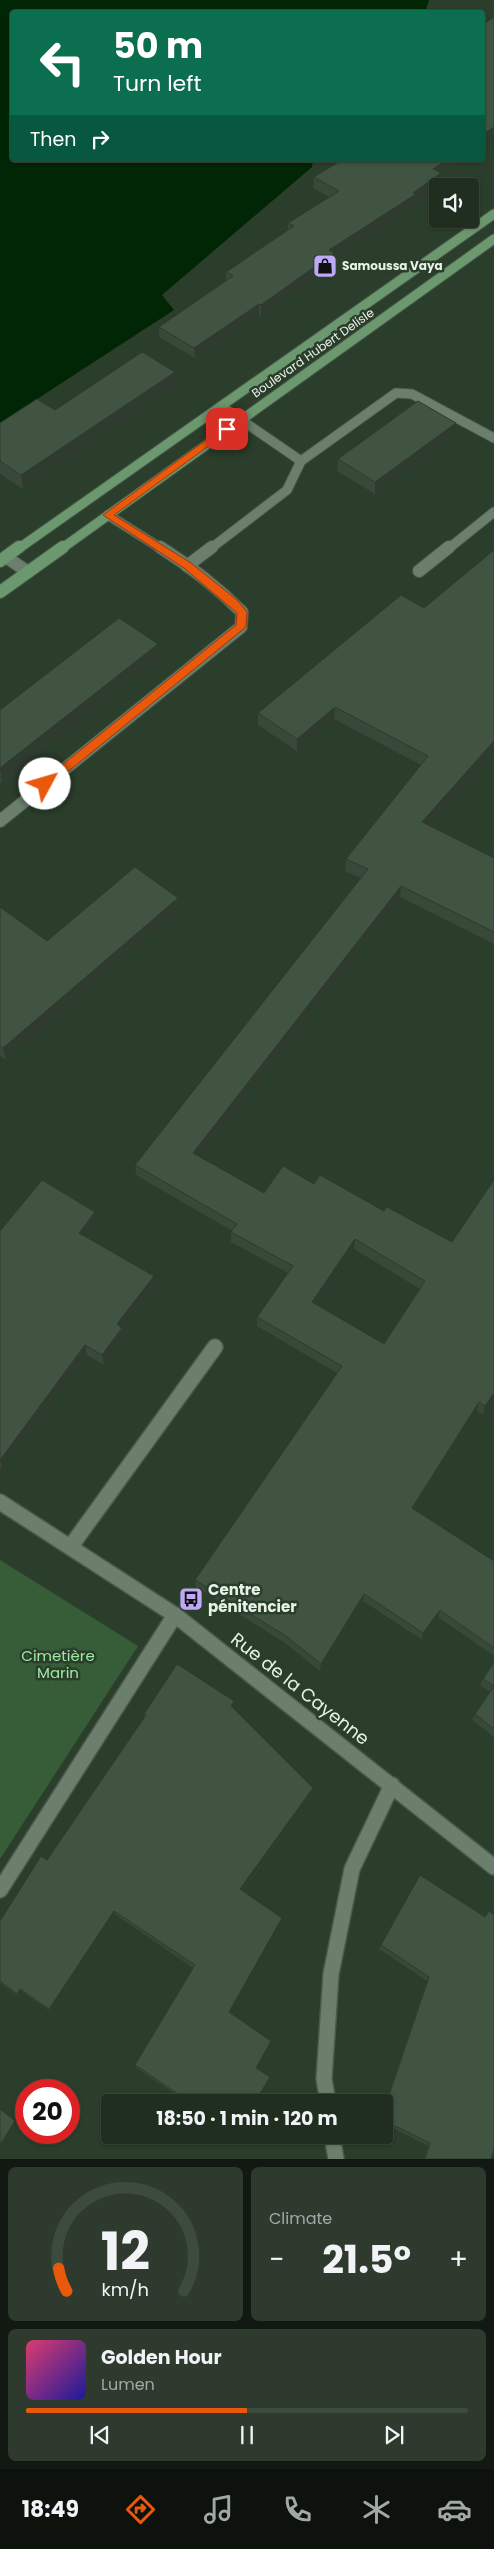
<!DOCTYPE html>
<meta charset="utf-8">
<style>
:root{--surface:#202e20;--page:#2d3a2d;--text:#f1f3f6;--muted:#a2a8a5;--line:#3d4a3e;--accent:#ea580c}
body{margin:0;font-family:Poppins,sans-serif;background:var(--page);color:var(--text);height:100vh;display:flex;flex-direction:column;font-size:19px;white-space:nowrap}
*{box-sizing:border-box;margin:0}
p{font-size:16px;color:var(--muted)}
.icon{flex:none;width:28px;height:28px;fill:none;stroke:currentColor;stroke-width:2;stroke-linecap:round;stroke-linejoin:round}
.map{position:relative;height:2159px;overflow:hidden}
.side{display:flex;flex-direction:column;gap:8px;padding:8px;background:#121912;flex:1}
.side>*{flex:none}
.hud{position:absolute;left:10px;top:10px;width:475px;height:152px;border-radius:5px;box-shadow:0 1px 4px #0004,0 0 0 1px var(--line);background:#0b6e4f;color:#fff;overflow:hidden}
.tools{position:absolute;left:429px;top:178px;display:grid;gap:10px}
.tools a{display:grid;place-items:center;width:50px;height:50px;border-radius:5px;background:var(--surface);box-shadow:0 1px 4px #0004,0 0 0 1px var(--line);font-size:25px}
.speed{position:absolute;left:15px;top:2079px;display:flex;gap:10px;font-size:25px;font-weight:700;text-align:center}
.speed>*{display:grid;place-content:center;width:65px;height:65px;border-radius:50%;background:var(--surface);box-shadow:0 1px 4px #0004,0 0 0 1px var(--line);line-height:1}
.speed .limit{border:8px solid #d22;background:#fff;color:#111}
.pin{position:absolute;display:grid;place-items:center;width:42px;height:42px;color:#fff;margin:-21px;border-radius:10px;box-shadow:0 2px 8px #0006}
.me{position:absolute;width:55px;margin:-28px;rotate:51deg;stroke-linejoin:round;filter:drop-shadow(0 0 4px #0008)}
.turn{display:flex;align-items:center;gap:18px;height:105px;padding:0 20px;font-size:22px}
.turn .icon{width:65px;height:65px;stroke-width:2.5}
.turn b{display:block;font-size:35px;line-height:42px}
.then{display:flex;align-items:center;height:48px;padding:0 20px;background:#0003;gap:10px;font-size:19px}
.big{font-size:38px;font-weight:700;line-height:1.1}
.side .card{flex:1;display:flex;flex-direction:column;justify-content:center;gap:8px;min-width:0;padding:0 18px;border-radius:8px;background:var(--page)}
.side .dial{align-items:center;gap:0}
.dial svg{height:130px;overflow:visible;fill:none;stroke:var(--line);stroke-width:7;stroke-linecap:round;text-anchor:middle}
.dial text{fill:var(--text);stroke:none}
.song{display:flex;align-items:center;gap:15px}
.cover{width:60px;height:60px;border-radius:8px;background:linear-gradient(135deg,hsl(340 70% 55%),hsl(240 70% 35%))}
.played{height:5px;border-radius:2px;background:linear-gradient(90deg,var(--accent) 50%,var(--line) 50%)}
.keys{display:flex;justify-content:space-around;direction:ltr}
.heat{display:flex;justify-content:space-between;align-items:center;font-size:28px;direction:ltr}
.side .tiles{flex:1;display:grid;gap:8px;grid-template-columns:1fr 1fr}
.card:last-child{grid-column:span 2}
.trip{position:absolute;left:101px;top:2094px;width:292px;height:50px;border-radius:5px;background:var(--surface);box-shadow:0 1px 4px #0004,0 0 0 1px var(--line);font-weight:700;line-height:50px;text-align:center}
.menu{display:flex;height:80px;justify-content:space-around;align-items:center;background:#0d120d;color:var(--muted)}
.menu .icon{width:35px;height:35px}
.menu .active{color:var(--accent)}
.menu b{font-size:22px;color:var(--text)}
.map>svg:first-child{display:block}
</style>
<div class="map">
<svg width="494" height="2159" viewBox="0 0 494 2159">
<rect width="100%" height="100%" fill="#2b3d2b"/>
<path fill="#365d38" d="M0,1560L138,1646L0,1859Z"/>
<path fill="#002605" d="M0,0H429L425,12H12V160H313L312,167L162,295L174,310L0,423Z"/>
<g fill="none" stroke-linecap="round" stroke-linejoin="round">
<g stroke="#49594a" stroke-width="11">
<g id="lane-far2">
<path d="M221,406L301,461"/>
<path d="M108,515L162,549"/>
<path d="M210,549L287,490L301,461L396,393L412,394L494,438"/>
<path d="M448,549L494,512"/>
</g>
</g>
<g stroke="#49594a" stroke-width="14">
<g id="lane-far1">
<path d="M6,557L28,572"/>
<path d="M187,566L212,547"/>
<path d="M419,571L449,547"/>
<path d="M0,821L241,627L242,612C217,587 190,566 160,547"/>
</g>
</g>
<g stroke="#49594a" stroke-width="18">
<path id="lane" d="M71,1546L215,1347"/>
</g>
<g stroke="#49594a" stroke-width="18">
<g id="street">
<path d="M0,1502L175,1615L494,1867"/>
<path d="M0,1890L175,1615"/>
<path d="M328,2102L324,2079L331,1974L352,1869L392,1785"/>
<path d="M332,2135L336,2159"/>
</g>
</g>
<g stroke="#49594a" stroke-width="11">
<g id="secondary-far1">
<path d="M18,549L494,214"/>
<path d="M61,549L494,239"/>
</g>
</g>
<g stroke="#49594a" stroke-width="14">
<g id="secondary">
<path d="M0,561L19,547"/>
<path d="M0,592L63,547"/>
</g>
</g>
<use href="#lane-far2" stroke="#6b7f6c" stroke-width="9"/>
<use href="#lane-far1" stroke="#6b7f6c" stroke-width="12"/>
<use href="#lane" stroke="#6b7f6c" stroke-width="15"/>
<use href="#street" stroke="#6b7f6c" stroke-width="15"/>
<use href="#secondary-far1" stroke="#6c986f" stroke-width="9"/>
<use href="#secondary" stroke="#6c986f" stroke-width="12"/>
</g>
<g fill="#384839" fill-rule="evenodd">
<path d="M342,160H460L441,174L440,184L416,201L415,205L334,257V264L261,316L259,315L195,358L159,337V327L226,281V272L288,231V223L329,197L313,188L314,177Z"/>
<path d="M175,372V386L23,489L0,474V423L55,410Z"/>
<path d="M454,435L375,494L337,471L338,459Z"/>
<path d="M401,595L494,751L428,826L494,858V944L400,897L199,1157L264,1193L314,1184L384,1211L452,1242L494,1180V1399L483,1415L477,1411L414,1510L494,1561V1656L438,1617L422,1640L363,1601L320,1671L285,1643L196,1587L195,1580L337,1373L257,1326V1317L288,1273L231,1242V1232L232,1231L136,1175L135,1165L361,878L345,871L346,859L421,765L334,719L297,751L258,725V713ZM354,1249L420,1289L384,1344L316,1305Z"/>
<path d="M158,644L159,658L2,783L0,782V710Z"/>
<path d="M0,907L47,941L178,910L6,1060L0,1056Z"/>
<path d="M95,1212L97,1223L86,1236L155,1286L123,1329L124,1338L104,1365L87,1355L2,1469L0,1468V1231Z"/>
<path d="M494,1662V1737L472,1720L475,1714L490,1692L480,1685L483,1679Z"/>
<path d="M234,1707L233,1708L313,1788L312,1793L243,1891L282,1918V1922L230,2013L271,2041L270,2044L257,2068L270,2077L269,2079L257,2102H242L238,2100L237,2102H187L136,2068L135,2065L193,1968L116,1915L51,2012L22,1992L19,1997L0,1983V1921L47,1860L144,1717V1714Z"/>
<path d="M420,1875L491,2159H424L428,2146L385,2124V2105L427,1981L379,1949L381,1945Z"/>
</g>
<g fill="#2e3b2e">
<path d="M494,127V136L482,144V135Z"/>
<path d="M446,160H460L441,174L440,184L416,201L415,205L334,257V264L261,316V305L329,250L413,193L433,169Z"/>
<path d="M259,304V315L195,358L194,348Z"/>
<path d="M175,372V386L23,489L21,475Z"/>
<path d="M456,423L454,435L375,494V482Z"/>
<path d="M158,644L159,658L2,783L0,768Z"/>
<path d="M335,707L334,719L297,751V739Z"/>
<path d="M494,741V751L421,834L422,822Z"/>
<path d="M401,886L400,897L194,1164L193,1153Z"/>
<path d="M178,898V910L6,1060L3,1048Z"/>
<path d="M95,1212L97,1223L81,1243L79,1233Z"/>
<path d="M355,1239L354,1249L312,1312V1302Z"/>
<path d="M154,1276L155,1286L123,1329L124,1338L104,1365L102,1355L117,1324Z"/>
<path d="M85,1345L87,1355L2,1469L0,1460Z"/>
<path d="M494,1393V1399L483,1415L485,1406Z"/>
<path d="M479,1402L477,1411L410,1516L412,1508Z"/>
<path d="M364,1594L363,1601L320,1671L321,1664Z"/>
<path d="M440,1610L438,1617L422,1640L423,1633Z"/>
<path d="M234,1701V1707L231,1711V1706Z"/>
<path d="M313,1788L312,1793L241,1893L240,1889Z"/>
<path d="M114,1911L116,1915L51,2012L49,2009Z"/>
<path d="M282,1918V1922L229,2015V2012Z"/>
<path d="M20,1989L22,1992L19,1997L17,1994Z"/>
<path d="M271,2041L270,2044L256,2070V2068Z"/>
<path d="M270,2077L269,2079L257,2102H255Z"/>
<path d="M15,2121L18,2123L0,2152V2145Z"/>
</g>
<g fill="#415442" stroke="#2e3b2e" fill-rule="evenodd">
<path d="M494,17V127L482,135V25Z"/>
<path d="M342,160H446L433,169L441,173L413,193L416,194L329,250L334,253L261,305L259,304L194,348L159,327L233,276L226,272L294,226L288,223L339,191L314,177Z"/>
<path d="M142,352L175,372L21,475L0,461V423L37,399L55,410Z"/>
<path d="M418,401L456,423L375,482L338,459Z"/>
<path d="M494,550V741L422,822L494,858V932L401,886L193,1153L264,1193L283,1166L314,1184L320,1175L384,1211L387,1207L452,1242L494,1180V1393L485,1406L479,1402L412,1508L494,1561V1648L440,1610L423,1633L364,1594L321,1664L286,1636L195,1580L342,1366L257,1317L293,1266L231,1232L237,1224L135,1165L368,869L346,859L428,756L335,707L297,739L258,713L401,595L424,608ZM355,1239L425,1281L384,1344L312,1302Z"/>
<path d="M119,618L158,644L0,768V710Z"/>
<path d="M135,867L178,898L3,1048L0,1046V907L47,941Z"/>
<path d="M42,1180L95,1212L79,1233L154,1276L117,1324L122,1328L102,1355L85,1345L0,1460V1231Z"/>
<path d="M494,1662V1729L475,1714L494,1686L483,1679Z"/>
<path d="M177,1664L234,1701L231,1706L313,1788L240,1889L282,1918L229,2012L271,2041L256,2068L270,2077L255,2102H245L238,2098L235,2102H190L135,2065L195,1965L114,1911L49,2009L20,1989L17,1994L0,1981V1921L41,1856L47,1860L146,1715L144,1714Z"/>
<path d="M420,1875L485,1917L489,1911L494,1915V2149L491,2159H425L430,2143L385,2121V2107L429,1977L381,1945Z"/>
<path d="M0,2109L15,2121L0,2145Z"/>
</g>
<path fill="#ea580c" stroke="#983908" d="M224,427L232,429L114,515L191,563L237,600L247,612L246,627L49,787H41V782L236,625L237,613L184,568L103,515Z"/>
<defs>
<g id="shop-square" transform="scale(1.25)"><rect x="-9" y="-9" width="18" height="18" rx="4" fill="#bda9f5" stroke="#2b3d2b"/><path d="M-5-2.5h2.3a2.7 3.5 0 0 1 5.4 0H5L5.5 6h-11ZM-1.5-2.5h3a1.5 2.3 0 0 0-3 0Z" fill="#111"/></g>
<g id="bus-square" transform="scale(1.25)"><rect x="-9" y="-9" width="18" height="18" rx="4" fill="#bda9f5" stroke="#2b3d2b"/><path d="M-5-6H5V4H4V6H2V4H-2V6H-4V4H-5ZM-3.5-4V0h7V-4ZM-3.5 1.2v1.5H-2V1.2ZM2 1.2v1.5H3.5V1.2Z" fill="#111"/></g>
</defs>
<g fill-rule="evenodd">
<use href="#shop-square" x="325" y="266"/>
<use href="#bus-square" x="191" y="1599"/>
</g>
<g text-anchor="middle" stroke-width="5" stroke-linejoin="round" paint-order="stroke">
<g font-size="12" font-weight="bold" fill="#e7f2e7" stroke="#2b3d2b" text-anchor="start">
<text x="342" y="270">Samoussa Vaya</text>
</g>
<g font-size="12" fill="#e7f2e7" stroke="#2b3d2b">
<text transform="translate(313 353) rotate(-35)" y="4">Boulevard Hubert Delisle</text>
</g>
<g font-size="15" font-weight="bold" fill="#e7f2e7" stroke="#2b3d2b" text-anchor="start">
<text x="208" y="1595">Centre<tspan x="208" dy="17">pénitencier</tspan></text>
</g>
<g font-size="15" fill="#9fe9a2" stroke="#2b3d2b">
<text x="58" y="1661">Cimetière<tspan x="58" dy="17">Marin</tspan></text>
</g>
<g font-size="18" fill="#e7f2e7" stroke="#2b3d2b">
<text transform="translate(300 1689) rotate(38)" y="6">Rue de la Cayenne</text>
</g>
</g>
</svg>
<div class="tools">
<a><svg class="icon" aria-label="sound" viewBox="0 0 24 24"><path d="M4 9h4l5-4v14l-5-4H4zM17 9q2 3 0 6"/></svg></a>
</div>
<div class="speed"><div class="limit">20</div></div>
<div class="pin" style="left:227px;top:429px;background:#d93025"><svg class="icon" aria-label="arrive" viewBox="0 0 24 24"><path d="M6 21V4h12l-3 4 3 4H6"/></svg></div>
<svg class="me" style="left:45px;top:784px" viewBox="-20 -20 40 40"><circle r="19" fill="#fff"/><path d="M0-13L10 11 0 6-10 11z" fill="#ea580c"/></svg>
<div class="trip">18:50 · 1 min · 120 m</div>
<div class="hud">
<div class="turn"><svg class="icon" aria-label="left" viewBox="0 0 24 24"><path d="M17 20v-9H6M10 6l-5 5 5 5"/></svg><div><b>50 m</b>Turn left</div></div>
<div class="then">Then<svg class="icon" aria-label="right" viewBox="0 0 24 24"><path d="M7 20v-9h11M14 6l5 5-5 5"/></svg></div>
</div>
</div>
<section class="side">
<div class="tiles">
<div class="card dial"><svg viewBox="0 0 100 80">
<path d="M14 69A42 42 0 1 1 86 69"/>
<path d="M14 69A42 42 0 0 1 9 55" stroke="#ea580c"/>
<text x="50" y="56" font-size="32" font-weight="700">12</text>
<text x="50" y="72" font-size="11">km/h</text>
</svg></div>
<div class="card"><p>Climate</p>
<div class="heat"><a>−</a><b class="big">21.5°</b><a>+</a></div>
</div>
<div class="card">
<div class="song"><i class="cover"></i><div><b>Golden Hour</b><p>Lumen</p></div></div>
<div class="played"></div>
<div class="keys"><svg class="icon" aria-label="previous" viewBox="0 0 24 24"><path d="M18 5L8 12l10 7zM5 5v14"/></svg><svg class="icon" aria-label="pause" viewBox="0 0 24 24"><path d="M8 5v14M16 5v14"/></svg><svg class="icon" aria-label="next" viewBox="0 0 24 24"><path d="M6 5l10 7-10 7zM19 5v14"/></svg></div>
</div>
</div>
</section>
<nav class="menu">
<b>18:49</b>
<svg class="icon active" aria-label="directions" viewBox="0 0 24 24"><path d="M12 3l9 9-9 9-9-9zM9 14v-3h6M13 9l2 2-2 2"/></svg>
<svg class="icon" aria-label="music" viewBox="0 0 24 24"><path d="M9 18V5l10-2v13"/><circle cx="6" cy="18" r="3"/><circle cx="16" cy="16" r="3"/></svg>
<svg class="icon" aria-label="phone" viewBox="0 0 24 24"><path d="M5 4h4l2 5-3 2q2 4 5 5l2-3 5 2v4C11 20 4 13 5 4z"/></svg>
<svg class="icon" aria-label="climate" viewBox="0 0 24 24"><path d="M12 3v18M4 7l16 10M4 17L20 7"/></svg>
<svg class="icon" aria-label="car" viewBox="0 0 24 24"><path d="M5 17H2v-5l4-1 3-4h7l3 4 3 1v5h-3M9 17h6M6 11h13"/><circle cx="7" cy="17" r="2"/><circle cx="17" cy="17" r="2"/></svg>
</nav>
